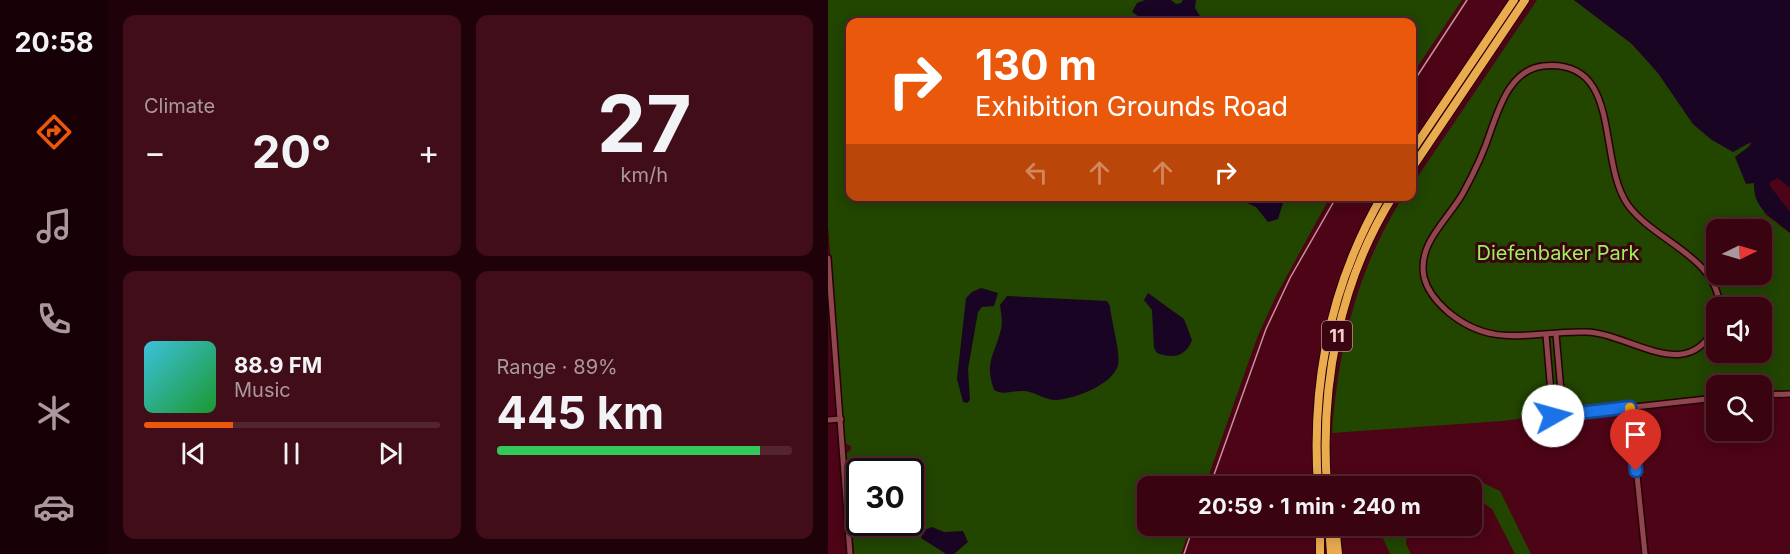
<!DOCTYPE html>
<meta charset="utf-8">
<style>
:root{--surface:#390310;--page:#400d19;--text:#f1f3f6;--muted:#ab989f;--line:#532530;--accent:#ea580c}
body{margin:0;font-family:Inter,sans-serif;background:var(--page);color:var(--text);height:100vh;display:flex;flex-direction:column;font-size:22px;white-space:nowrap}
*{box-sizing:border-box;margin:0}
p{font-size:20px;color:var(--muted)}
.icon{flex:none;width:33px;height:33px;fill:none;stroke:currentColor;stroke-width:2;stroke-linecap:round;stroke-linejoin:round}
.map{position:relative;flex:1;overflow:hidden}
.side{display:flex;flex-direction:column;gap:15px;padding:15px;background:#1f0209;width:720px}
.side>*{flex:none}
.banner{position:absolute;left:18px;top:18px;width:570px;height:183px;border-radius:12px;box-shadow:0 3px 15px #0003,0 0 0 2px var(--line);background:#ea580c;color:#fff;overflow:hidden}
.needle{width:39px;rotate:85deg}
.fabs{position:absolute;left:878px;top:219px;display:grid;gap:12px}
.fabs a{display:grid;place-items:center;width:66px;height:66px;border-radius:12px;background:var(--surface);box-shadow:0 3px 15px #0003,0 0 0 2px var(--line);font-size:30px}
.speed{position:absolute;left:18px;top:458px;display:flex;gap:12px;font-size:30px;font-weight:700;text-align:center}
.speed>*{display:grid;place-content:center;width:78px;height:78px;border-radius:50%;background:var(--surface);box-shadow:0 3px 15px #0003,0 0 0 2px var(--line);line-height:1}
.speed .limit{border:3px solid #111;border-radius:9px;background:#fff;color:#111}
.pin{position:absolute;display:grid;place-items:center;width:51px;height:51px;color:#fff;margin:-62px -26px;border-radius:50% 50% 50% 0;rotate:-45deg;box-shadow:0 0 6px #0007}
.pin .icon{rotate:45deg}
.me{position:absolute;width:66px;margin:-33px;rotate:83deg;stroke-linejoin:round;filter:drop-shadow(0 0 4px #0008)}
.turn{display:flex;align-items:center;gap:21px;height:126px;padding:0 30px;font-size:27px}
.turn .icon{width:78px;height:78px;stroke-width:2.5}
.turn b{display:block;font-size:42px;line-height:51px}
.lanes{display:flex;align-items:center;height:57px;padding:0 30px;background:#0003;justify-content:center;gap:30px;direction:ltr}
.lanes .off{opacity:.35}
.big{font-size:45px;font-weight:700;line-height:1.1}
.side .widget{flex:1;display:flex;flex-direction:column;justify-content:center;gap:9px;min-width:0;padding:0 21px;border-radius:12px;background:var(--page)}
.side .dial{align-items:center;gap:0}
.dial b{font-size:78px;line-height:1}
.song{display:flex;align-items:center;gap:18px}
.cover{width:72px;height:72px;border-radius:9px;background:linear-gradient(135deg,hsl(190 70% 55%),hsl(130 70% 35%))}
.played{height:6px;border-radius:3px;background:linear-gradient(90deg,var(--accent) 30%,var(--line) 30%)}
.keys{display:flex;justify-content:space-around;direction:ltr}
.heat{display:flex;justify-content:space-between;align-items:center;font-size:33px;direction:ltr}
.charge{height:9px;border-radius:4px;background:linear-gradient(90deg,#34c759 89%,var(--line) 0)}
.side .tiles{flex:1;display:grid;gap:15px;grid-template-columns:repeat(2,1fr)}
.trip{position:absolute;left:309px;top:476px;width:345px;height:60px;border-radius:12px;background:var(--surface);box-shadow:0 3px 15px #0003,0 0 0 2px var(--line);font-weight:700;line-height:60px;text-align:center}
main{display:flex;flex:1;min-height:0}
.tab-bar{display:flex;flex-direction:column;width:108px;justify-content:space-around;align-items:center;background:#170106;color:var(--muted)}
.tab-bar .icon{width:42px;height:42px}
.tab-bar .active{color:var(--accent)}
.tab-bar b{font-size:27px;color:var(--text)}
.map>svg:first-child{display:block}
</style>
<main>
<nav class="tab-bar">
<b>20:58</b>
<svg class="icon active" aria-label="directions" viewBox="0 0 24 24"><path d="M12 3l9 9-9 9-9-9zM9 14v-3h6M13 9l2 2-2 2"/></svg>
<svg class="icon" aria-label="music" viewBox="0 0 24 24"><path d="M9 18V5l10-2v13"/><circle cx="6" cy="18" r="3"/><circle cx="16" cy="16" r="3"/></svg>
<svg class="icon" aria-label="phone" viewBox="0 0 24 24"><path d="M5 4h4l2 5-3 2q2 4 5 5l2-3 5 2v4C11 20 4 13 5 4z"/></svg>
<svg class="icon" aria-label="climate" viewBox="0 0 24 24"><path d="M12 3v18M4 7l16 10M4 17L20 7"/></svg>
<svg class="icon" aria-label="car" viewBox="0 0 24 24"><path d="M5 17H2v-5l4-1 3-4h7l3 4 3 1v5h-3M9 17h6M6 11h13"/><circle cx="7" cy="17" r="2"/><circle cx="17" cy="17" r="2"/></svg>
</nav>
<section class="side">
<div class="tiles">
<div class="widget"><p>Climate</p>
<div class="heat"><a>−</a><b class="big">20°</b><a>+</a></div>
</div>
<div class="widget dial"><b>27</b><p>km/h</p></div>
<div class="widget">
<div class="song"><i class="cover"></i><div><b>88.9 FM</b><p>Music</p></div></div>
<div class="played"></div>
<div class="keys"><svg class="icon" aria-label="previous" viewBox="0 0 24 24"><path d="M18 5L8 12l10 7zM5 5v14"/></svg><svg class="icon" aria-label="pause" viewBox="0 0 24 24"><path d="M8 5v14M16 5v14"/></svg><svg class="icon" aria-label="next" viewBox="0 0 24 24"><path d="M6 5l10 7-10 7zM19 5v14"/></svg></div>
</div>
<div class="widget"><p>Range · 89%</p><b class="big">445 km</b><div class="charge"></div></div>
</div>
</section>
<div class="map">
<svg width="962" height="554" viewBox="0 0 962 554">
<rect width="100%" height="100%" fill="#4c0416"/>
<g fill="#224500" fill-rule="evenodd">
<path d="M0,0H634L584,75V22H22V196L502,197L448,296L429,338L377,486H320V525H363L353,554H26L22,500L25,495L21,487L18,453L23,450V446L17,443L0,225ZM32,471H82V522H32Z"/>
<path d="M709,0H746L804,44L830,73L865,124L884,140L922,141L918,183H926L937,214L962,233V390L933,391V386H888V394L674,421L504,433C510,351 528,274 571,203L575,197L584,196V185ZM888,230H933V274H888ZM888,308H933V352H888Z"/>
<path d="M623,474L649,480L672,491L703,554H687L664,509L644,495V486H585L595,479Z"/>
<path d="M549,525H580L578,544L583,554H562Z"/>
</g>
<g fill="#1a0424">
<path d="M317,0H343L348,4L353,3L355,0H368L367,8L375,21L326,22L317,21L304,12L309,3Z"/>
<path d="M746,0H962V188L950,178L942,182V186L962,212V233C944,216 925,210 926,183L918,184L907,157L924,144L923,142L905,152L884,140L865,124L830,73L804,44Z"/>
<path d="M427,197H457L450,219L440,222L428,207L419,203L420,199Z"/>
<path d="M153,288L170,293L166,306L154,307L150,312L140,369L142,400L139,403L135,402L129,379L138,298L144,292Z"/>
<path d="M320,293L356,319L364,340C358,357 344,359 329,353L326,348L324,310L316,300Z"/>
<path d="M179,296L279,301L282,306C283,321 293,353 290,365C285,385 246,399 228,400C217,400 207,392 197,391C185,390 176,396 166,390C156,361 167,355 173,329C175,321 173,313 172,305Z"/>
<path d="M104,527L116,532L135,531L140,542L126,554H118L93,538L96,530Z"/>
</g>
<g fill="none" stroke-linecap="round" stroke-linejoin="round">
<g stroke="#240207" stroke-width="8">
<g id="minor">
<path d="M0,258L22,554"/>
<path d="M888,324C861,387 802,333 758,332C705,330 666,351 619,311C609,302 599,290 596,277C589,243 620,220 635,193C646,173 656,152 663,130C672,105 683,70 715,66C796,58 768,160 800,205C827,242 889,256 892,308"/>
<path d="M728,334L735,415"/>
<path d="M718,335L725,416L888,398"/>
<path d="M933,395L962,394"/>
<path d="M802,407L817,554"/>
<path d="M0,420L13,419"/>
</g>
</g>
<g stroke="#240207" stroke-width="10">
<g id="highway">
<path d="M584,151L686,0"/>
<path d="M584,168L697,0"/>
<path d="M490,486C483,384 502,286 554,196"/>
<path d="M499,486C492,386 511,282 565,196"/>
<path d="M501,525L503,554"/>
<path d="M507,525L510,554"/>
<path d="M492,554V525"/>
</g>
</g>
<use href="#minor" stroke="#91454e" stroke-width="5"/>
<use href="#highway" stroke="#ebac50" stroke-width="8"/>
<g stroke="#c7939a" stroke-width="1.5">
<path d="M584,84L639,0"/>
<path d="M382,486L438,329L462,278L509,196"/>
<path d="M356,554L366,525"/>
</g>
</g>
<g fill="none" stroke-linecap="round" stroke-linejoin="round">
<g stroke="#114b97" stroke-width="15">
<path id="route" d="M725,416L802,407L808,471"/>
</g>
<use href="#route" stroke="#1a73e8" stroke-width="10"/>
<path stroke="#f59e0b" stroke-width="10" d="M802,408L805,436"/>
</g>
<g text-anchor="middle" stroke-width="6" stroke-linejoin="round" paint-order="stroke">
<rect fill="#3a0511" stroke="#be8e94" stroke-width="1.5" x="494" y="321" width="30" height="30" rx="4.5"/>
<g font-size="18" font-weight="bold" fill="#f6c9cc">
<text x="509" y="342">11</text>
</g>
<g font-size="20" fill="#9df05d" stroke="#3a0511">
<text x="730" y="260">Diefenbaker Park</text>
</g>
</g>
</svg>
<div class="fabs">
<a><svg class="needle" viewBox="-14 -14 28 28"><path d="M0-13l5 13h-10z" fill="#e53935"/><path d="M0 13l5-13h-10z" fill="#ab989f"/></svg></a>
<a><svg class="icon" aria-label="sound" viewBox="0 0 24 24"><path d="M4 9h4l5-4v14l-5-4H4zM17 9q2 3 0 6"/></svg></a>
<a><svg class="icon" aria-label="search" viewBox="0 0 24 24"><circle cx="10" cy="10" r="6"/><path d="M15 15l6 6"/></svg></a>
</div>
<div class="speed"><div class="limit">30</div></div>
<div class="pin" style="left:808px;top:471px;background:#d93025"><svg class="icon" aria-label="arrive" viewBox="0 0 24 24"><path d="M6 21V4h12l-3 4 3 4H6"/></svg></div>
<svg class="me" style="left:725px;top:416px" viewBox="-20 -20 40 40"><circle r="19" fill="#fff"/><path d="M0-13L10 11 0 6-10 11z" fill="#1a73e8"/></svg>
<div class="trip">20:59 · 1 min · 240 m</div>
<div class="banner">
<div class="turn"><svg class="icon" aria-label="right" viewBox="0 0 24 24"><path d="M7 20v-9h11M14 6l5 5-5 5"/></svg><div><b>130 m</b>Exhibition Grounds Road</div></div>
<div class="lanes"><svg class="icon off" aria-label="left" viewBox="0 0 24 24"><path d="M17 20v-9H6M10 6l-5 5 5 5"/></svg><svg class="icon off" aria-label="ahead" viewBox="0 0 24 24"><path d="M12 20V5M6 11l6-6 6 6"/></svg><svg class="icon off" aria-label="ahead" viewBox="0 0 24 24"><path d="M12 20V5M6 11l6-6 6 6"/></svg><svg class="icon" aria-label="right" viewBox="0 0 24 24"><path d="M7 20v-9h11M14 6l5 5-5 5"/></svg></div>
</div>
</div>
</main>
